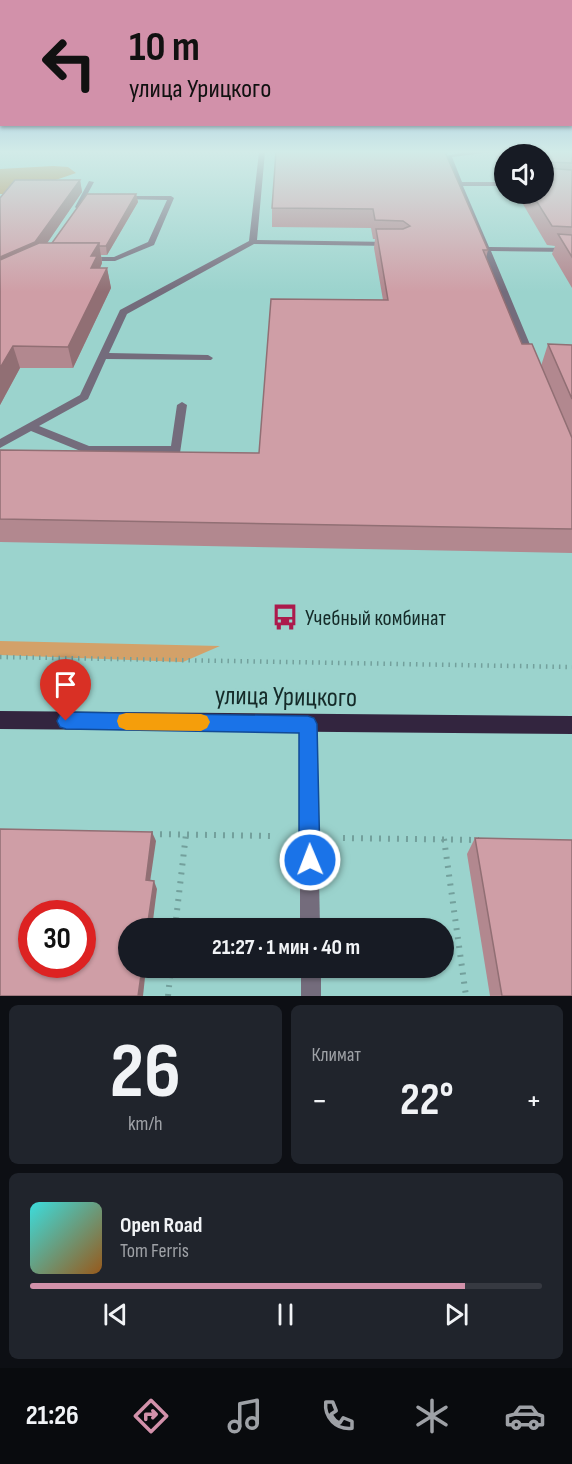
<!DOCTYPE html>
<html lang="ru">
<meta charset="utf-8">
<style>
:root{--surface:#171b24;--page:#20242c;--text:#f1f3f6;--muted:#9ea1a6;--line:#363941;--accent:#d291aa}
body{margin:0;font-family:"Sofia Sans Condensed",sans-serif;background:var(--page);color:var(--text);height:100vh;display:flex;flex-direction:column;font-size:22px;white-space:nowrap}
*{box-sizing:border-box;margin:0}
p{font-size:20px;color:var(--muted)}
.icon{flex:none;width:33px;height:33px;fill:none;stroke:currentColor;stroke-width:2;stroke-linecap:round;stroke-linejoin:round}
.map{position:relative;height:996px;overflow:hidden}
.sheet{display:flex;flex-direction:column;gap:9px;padding:9px;background:#0d0f14;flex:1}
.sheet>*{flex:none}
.hud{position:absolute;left:0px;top:0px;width:573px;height:126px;box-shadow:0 2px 4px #0004;background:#d291aa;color:#111;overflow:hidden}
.tools{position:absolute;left:494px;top:144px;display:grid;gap:12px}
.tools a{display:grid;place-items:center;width:60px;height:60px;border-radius:50%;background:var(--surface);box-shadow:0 2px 4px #0004;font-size:30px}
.speed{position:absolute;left:18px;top:900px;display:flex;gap:12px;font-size:30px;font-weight:700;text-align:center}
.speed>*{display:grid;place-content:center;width:78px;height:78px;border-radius:50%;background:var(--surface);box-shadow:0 2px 4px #0004;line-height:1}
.speed .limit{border:9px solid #d22;background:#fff;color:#111}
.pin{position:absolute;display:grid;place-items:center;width:51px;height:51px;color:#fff;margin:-62px -26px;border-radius:50% 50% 50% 0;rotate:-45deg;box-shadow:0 0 6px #0007}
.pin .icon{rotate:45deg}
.me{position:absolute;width:66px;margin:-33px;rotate:359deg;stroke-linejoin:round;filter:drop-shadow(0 0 4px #0008)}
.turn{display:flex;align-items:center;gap:21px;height:126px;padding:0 30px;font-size:27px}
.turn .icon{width:78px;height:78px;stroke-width:2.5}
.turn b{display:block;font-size:42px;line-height:51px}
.big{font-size:45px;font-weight:700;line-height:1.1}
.sheet .card{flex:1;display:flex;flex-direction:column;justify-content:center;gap:9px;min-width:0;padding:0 21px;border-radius:9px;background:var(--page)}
.sheet .dial{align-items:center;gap:0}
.dial b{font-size:78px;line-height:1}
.song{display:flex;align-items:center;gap:18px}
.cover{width:72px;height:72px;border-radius:9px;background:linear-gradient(135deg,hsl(180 70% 55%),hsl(30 70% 35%))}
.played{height:6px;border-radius:3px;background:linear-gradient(90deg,var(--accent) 85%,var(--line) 85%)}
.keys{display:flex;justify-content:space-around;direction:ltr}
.heat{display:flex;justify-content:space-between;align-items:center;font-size:33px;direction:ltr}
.sheet .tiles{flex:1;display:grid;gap:9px;grid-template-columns:1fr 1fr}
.card:last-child{grid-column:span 2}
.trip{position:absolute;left:118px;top:918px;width:336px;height:60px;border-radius:30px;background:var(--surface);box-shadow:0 2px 4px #0004;font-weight:700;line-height:60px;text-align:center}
.tab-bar{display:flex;height:96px;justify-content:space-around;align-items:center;background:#090b0e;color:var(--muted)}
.tab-bar .icon{width:42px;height:42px}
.tab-bar .on{color:var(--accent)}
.tab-bar b{font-size:27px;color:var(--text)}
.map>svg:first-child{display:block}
</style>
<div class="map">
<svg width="572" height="996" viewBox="0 0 572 996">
<rect width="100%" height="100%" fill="#9bd3cd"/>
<path fill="#d3a169" d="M0,641L220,646L183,662L0,655Z"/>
<path fill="#b58145" d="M53,166L68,167L76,173L44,184L26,194H0V169Z"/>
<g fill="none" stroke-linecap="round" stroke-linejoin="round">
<path stroke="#73a09c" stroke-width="4.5" stroke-dasharray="1.5 5" stroke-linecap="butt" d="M0,657L572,667"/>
<g stroke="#73a09c" stroke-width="6" stroke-dasharray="2 7" stroke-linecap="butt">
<path d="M151,834L275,836"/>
<path d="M343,838L479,840"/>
<path d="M444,839L466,996"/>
<path d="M175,928L186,834"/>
<path d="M168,996L171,968"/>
</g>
<g fill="#746c7c" fill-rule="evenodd">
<path d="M259,152H265L257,240L391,242L395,244L391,246L254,244L127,314L109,353L208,355L213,358L211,360L106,359L88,399L39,426L89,446H171L177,405L182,402L187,405L180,453L88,454L31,431L0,448V439L80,395L120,310L249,241Z"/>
<path d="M467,152H491L452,157L462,182H504V186H463L489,247L572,248V252L491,251L536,359L534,361H528L526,359L445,156Z"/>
<path d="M89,181L94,182L80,208H76L75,207Z"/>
<path d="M121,196H171L174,198L154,245L115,261H83V257H114L148,242L167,200L119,199L118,198Z"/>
</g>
<g fill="#746c7c" fill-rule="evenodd">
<path d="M308,717L314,719L316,724L320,928H300V724L302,719Z"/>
<rect x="301" y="968" width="20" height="28"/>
</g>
<path fill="#33253f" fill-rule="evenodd" d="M0,711L572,716V734L0,729Z"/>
</g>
<g fill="#b2888f">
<path d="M276,152L488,250L486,258L522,344L541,366L548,344L572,345V553L0,542V450L259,453L383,300L374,248L375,239H373L371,228L272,227V208Z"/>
<path d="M493,152H572V288L552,254L555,246L547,245L517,194H543V154H504V172Z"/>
<path d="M80,180L82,192L47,243H52L136,194L138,202L107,255H101L102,263L100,268H107L111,288L73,368H20L0,405V198Z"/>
<path d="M475,838L572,996H490L467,854Z"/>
</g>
<g fill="#916f74">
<path d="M80,180L82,192L39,255L0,264V257Z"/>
<path d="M136,194L138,202L107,255L106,246Z"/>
<path d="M99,243L102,263L100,268H91V256Z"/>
<path d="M107,268L111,288L73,368L68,347Z"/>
<path d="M13,346L20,368L0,405V368Z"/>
<path d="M152,832L156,841L149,889L146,880Z"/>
<path d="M154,881L157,889L152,928H147Z"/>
<path d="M142,968H146L143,996H138Z"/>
</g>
<g fill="#cf9ea6" stroke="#916f74" stroke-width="1.5" fill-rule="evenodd">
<path d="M276,152H445L488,250H483L522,344H532L572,438V529L0,519V450L259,453L271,299L388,300L376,229H403L410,226L403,221L375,220L373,209L272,208Z"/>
<path d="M506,152H572V163L547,162L545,168L572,170V227L552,226L532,194H543V154H508Z"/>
<path d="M15,180H80L35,242L0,257V198Z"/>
<path d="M87,194H136L106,246H99V243H52Z"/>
<path d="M558,234L572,235V257Z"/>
<path d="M39,243H99L91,256H97L91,268H107L68,347L13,346L0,368V260Z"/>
<path d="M548,344L572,345V399Z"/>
<path d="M0,829L152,832L146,880L154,881L147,928H129V968H142L138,996H0ZM32,914H82V964H32Z"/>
<path d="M475,838L572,840V996H502Z"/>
</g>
<linearGradient id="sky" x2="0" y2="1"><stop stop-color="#6aa2d6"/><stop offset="0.52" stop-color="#d2ebe8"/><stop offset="1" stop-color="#d2ebe8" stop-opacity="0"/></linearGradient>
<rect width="572" height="292" fill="url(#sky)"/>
<path fill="#1a73e8" stroke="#114b97" stroke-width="1.5" d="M66,712L308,716L314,718L317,724L320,860L317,867L310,870L302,867L299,860V733L66,729L60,727L57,721L60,715Z"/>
<path fill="#f59e0b" d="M126,713L201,714L207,716L210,722L207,728L201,731L126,730L119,727L117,721L119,715Z"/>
<defs>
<g id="bus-bare" transform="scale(2.07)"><path d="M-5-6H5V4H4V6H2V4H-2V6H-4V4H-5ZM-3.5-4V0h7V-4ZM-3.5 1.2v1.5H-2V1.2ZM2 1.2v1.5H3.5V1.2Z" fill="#ac1a4c" stroke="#9bd3cd" stroke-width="2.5" paint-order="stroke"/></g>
</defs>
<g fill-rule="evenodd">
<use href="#bus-bare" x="285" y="617"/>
</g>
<g text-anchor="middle" stroke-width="5" stroke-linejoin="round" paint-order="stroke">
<g font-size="22" fill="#152b29" stroke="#9bd3cd" text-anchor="start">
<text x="305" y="625">Учебный комбинат</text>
</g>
<g font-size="27" fill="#152b29" stroke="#9bd3cd">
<text transform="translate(286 696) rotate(1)" y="9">улица Урицкого</text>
</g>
</g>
</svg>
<div class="tools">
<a><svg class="icon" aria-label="sound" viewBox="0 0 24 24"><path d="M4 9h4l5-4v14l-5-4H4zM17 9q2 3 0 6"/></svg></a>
</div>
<div class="speed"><div class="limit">30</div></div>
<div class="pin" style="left:66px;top:721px;background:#d93025"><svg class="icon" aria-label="arrive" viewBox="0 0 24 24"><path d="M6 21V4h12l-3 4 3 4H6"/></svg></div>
<svg class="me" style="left:310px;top:860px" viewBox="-20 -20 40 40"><circle r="17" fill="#1a73e8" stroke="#fff" stroke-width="3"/><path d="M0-11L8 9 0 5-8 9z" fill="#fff"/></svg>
<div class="trip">21:27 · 1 мин · 40 m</div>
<div class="hud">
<div class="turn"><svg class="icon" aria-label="left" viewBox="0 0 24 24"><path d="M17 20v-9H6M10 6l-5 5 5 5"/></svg><div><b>10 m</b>улица Урицкого</div></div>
</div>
</div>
<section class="sheet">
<div class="tiles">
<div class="card dial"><b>26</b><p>km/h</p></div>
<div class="card"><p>Климат</p>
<div class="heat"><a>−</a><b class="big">22°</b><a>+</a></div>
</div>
<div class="card">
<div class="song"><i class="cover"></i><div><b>Open Road</b><p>Tom Ferris</p></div></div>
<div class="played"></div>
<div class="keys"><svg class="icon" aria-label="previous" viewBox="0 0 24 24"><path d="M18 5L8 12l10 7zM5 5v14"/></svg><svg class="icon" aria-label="pause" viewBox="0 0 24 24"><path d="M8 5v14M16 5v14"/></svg><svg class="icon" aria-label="next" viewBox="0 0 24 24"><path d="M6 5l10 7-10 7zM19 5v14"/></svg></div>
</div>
</div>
</section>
<nav class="tab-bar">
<b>21:26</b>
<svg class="icon on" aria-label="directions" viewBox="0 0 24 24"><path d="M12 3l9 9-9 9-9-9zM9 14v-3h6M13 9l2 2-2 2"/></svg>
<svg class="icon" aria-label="music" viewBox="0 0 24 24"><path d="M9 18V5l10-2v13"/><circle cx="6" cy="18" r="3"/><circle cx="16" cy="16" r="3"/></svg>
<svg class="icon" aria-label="phone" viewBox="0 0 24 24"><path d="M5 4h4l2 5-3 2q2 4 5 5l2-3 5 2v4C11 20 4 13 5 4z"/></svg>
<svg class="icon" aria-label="climate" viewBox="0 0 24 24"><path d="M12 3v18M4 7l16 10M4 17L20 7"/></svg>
<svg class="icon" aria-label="car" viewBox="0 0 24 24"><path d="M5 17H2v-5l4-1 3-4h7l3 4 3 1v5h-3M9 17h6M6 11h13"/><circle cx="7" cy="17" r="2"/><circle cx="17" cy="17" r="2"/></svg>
</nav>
